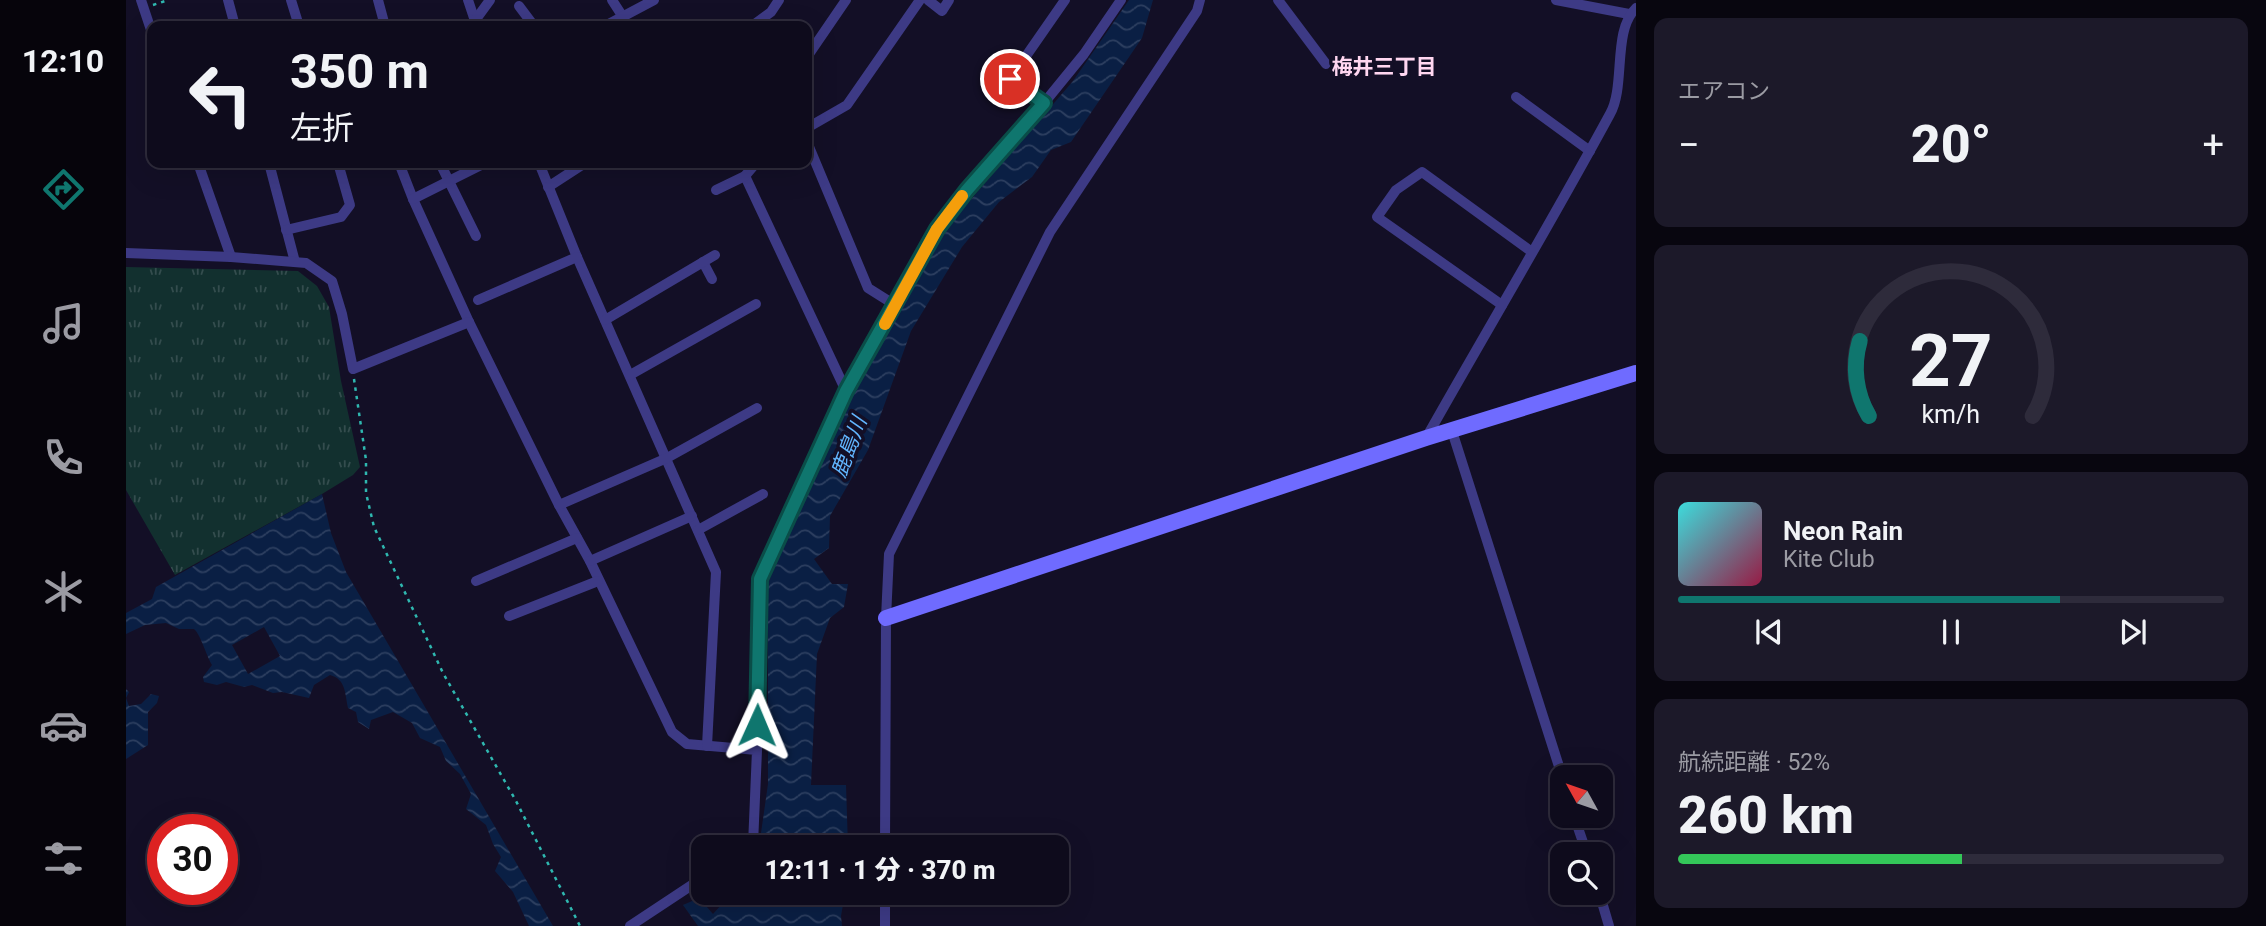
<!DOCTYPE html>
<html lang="ja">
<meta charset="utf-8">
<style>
:root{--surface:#0e0b1c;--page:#1c1929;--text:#f1f3f6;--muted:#9b9ba3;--line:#2e2b3b;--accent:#0f766e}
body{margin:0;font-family:Roboto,"Noto Sans JP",sans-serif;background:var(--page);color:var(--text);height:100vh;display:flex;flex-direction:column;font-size:26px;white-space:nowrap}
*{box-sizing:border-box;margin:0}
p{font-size:23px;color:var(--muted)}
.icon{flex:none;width:38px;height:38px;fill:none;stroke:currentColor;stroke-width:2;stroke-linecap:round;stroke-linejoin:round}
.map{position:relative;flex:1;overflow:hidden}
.side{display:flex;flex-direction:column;gap:18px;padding:18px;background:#08060f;width:630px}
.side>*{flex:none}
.guide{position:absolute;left:21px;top:21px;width:665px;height:147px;border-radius:14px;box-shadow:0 7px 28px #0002,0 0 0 2px var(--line);background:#0e0b1c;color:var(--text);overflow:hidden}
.needle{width:46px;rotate:310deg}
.tools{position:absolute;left:1424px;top:765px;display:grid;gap:14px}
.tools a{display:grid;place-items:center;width:63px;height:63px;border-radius:14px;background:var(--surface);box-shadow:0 7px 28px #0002,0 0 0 2px var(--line);font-size:35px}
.speed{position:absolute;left:21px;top:814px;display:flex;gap:14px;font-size:35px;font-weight:700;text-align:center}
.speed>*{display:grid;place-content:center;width:91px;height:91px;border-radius:50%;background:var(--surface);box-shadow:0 7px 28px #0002,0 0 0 2px var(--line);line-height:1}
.speed .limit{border:10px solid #d22;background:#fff;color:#111}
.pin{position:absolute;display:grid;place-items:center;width:60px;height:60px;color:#fff;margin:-30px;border:4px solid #fff;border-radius:50%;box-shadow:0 2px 7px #0007}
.me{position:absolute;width:77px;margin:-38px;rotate:1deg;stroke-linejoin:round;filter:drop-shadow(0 0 5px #0008)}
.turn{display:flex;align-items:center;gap:24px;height:147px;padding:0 28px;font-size:32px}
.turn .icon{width:91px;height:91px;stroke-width:2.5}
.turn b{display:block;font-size:49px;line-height:60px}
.big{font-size:52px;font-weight:800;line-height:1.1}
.side .widget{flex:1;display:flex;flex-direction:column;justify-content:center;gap:10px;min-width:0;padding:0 24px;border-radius:14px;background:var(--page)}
.side .dial{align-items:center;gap:0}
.dial svg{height:182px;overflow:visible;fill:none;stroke:var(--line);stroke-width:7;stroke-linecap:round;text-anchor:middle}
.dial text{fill:var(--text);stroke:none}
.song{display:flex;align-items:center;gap:21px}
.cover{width:84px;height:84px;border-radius:10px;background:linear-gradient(135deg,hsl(180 70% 55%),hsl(340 70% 35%))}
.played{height:7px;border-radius:4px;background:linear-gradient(90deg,var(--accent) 70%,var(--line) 70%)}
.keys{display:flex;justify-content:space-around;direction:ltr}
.heat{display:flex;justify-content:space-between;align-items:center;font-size:38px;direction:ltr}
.charge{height:10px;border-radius:5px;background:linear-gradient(90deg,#34c759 52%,var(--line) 0)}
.trip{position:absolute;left:565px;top:835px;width:378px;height:70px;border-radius:14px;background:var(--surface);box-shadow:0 7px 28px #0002,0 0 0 2px var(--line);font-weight:800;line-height:70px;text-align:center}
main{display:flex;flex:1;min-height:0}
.menu{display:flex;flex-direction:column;width:126px;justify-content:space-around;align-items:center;background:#06040b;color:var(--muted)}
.menu .icon{width:49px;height:49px}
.menu .selected{color:var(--accent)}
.menu b{font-size:32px;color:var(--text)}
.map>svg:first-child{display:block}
</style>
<main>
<nav class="menu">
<b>12:10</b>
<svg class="icon selected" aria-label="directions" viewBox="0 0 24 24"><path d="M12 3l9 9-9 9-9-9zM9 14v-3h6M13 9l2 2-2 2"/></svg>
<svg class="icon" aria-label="music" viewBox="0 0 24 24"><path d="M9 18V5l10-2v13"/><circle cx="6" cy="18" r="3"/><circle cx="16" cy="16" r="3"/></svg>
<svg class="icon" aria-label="phone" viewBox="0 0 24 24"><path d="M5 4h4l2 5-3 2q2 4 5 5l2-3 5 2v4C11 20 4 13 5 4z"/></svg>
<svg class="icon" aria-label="climate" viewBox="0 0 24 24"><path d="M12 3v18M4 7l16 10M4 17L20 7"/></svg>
<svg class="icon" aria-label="car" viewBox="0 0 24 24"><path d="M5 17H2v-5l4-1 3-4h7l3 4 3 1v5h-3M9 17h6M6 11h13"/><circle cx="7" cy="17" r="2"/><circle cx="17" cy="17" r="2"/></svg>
<svg class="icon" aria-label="filters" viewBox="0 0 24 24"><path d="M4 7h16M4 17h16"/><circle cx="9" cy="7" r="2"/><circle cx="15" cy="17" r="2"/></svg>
</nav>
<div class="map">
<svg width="1510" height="926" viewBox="0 0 1510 926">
<defs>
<pattern id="park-tufts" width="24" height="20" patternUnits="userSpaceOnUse" patternTransform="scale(1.75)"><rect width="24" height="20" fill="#12302f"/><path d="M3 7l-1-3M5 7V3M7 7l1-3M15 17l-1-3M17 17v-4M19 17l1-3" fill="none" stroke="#344d4e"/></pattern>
<pattern id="water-waves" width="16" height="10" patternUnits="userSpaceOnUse" patternTransform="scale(1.75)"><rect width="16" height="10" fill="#0a1f44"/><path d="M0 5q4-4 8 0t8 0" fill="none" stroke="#2d3f60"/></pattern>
</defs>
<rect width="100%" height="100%" fill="#130f26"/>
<path fill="url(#park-tufts)" d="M0,267L172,271L191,286L203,307L215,381L234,467L227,475L196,494L49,575L0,490Z"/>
<g fill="url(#water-waves)" fill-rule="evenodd">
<path d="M1003,0H1027L1016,38L945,142L925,150L906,177L873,202L836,247L785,331L742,450L704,516L703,548L688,559L706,584H722L718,607L704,618L691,654L685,785H720L722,847H633L642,784V583L723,396L823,225L947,81Z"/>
<path d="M196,494L205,533L220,572L427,926H403L387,892L369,871L375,857L367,844L360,825L340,809L345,794L334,774L320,761L314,747L294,738L286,723L267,712L245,720L243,729L232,722L230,712L222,708C219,694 220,679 204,675L188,685L183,698L156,692L147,693L126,685L118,687L100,682L91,685L78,682L77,677L86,665C80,655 75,635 68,629H53L40,623L19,625L0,634V613L26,599L30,587ZM138,627L154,656L122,674L106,645Z"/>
<path d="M0,689L3,692L0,698L3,706L15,704L25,694L33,696L31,703L22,712V745L0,759Z"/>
<path d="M606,893H719L715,916L716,926H572L557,905L573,898L587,914Z"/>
</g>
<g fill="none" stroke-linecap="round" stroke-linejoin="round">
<g stroke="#2fb8b0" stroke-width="2.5" stroke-dasharray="3.5 5" stroke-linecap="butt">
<path d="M27,5L42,0"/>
<path d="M228,379L240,460V493L248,527L317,673L390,801L454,926"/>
</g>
<g stroke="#3d3a85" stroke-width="10">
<path d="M15,0L26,33"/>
<path d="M102,0L109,26"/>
<path d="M165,0L173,26"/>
<path d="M252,0L259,26"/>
<path d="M342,0L350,24"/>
<path d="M486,0L497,17"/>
<path d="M802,0L816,11L823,0"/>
<path d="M1152,0L1200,64"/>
<path d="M1430,0L1503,14"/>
<path d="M393,6L408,26"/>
<path d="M345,26L364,0"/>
<path d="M479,26L528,0"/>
<path d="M626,26L645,12L653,0"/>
<path d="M681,57L720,0"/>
<path d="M1390,97L1464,151"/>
<path d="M918,103L884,79L939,0"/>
<path d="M681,128L721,105L794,0"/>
<path d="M681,142L742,288L769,305"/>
<path d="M72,163L105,257"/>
<path d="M143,163L169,262"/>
<path d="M273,163L287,199L343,322L433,505L464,561L546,732L561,744L631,750L627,845L623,847"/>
<path d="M314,163L350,236"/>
<path d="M413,163L451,257L590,572L581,746"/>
<path d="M619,176L720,391"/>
<path d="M422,187L459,163"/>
<path d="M590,190L619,176L630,163"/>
<path d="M287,199L359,163"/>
<path d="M160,230L215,217L224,205L212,163"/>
<path d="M0,253L105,257L180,263L206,281L216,314L227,369L343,322"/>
<path d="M577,262L586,279"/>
<path d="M352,300L451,257"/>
<path d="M1376,305L1251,217L1270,190L1296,172L1406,252"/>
<path d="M479,320L589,255"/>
<path d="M504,375L630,304"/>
<path d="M1326,431L1437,779"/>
<path d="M1300,438C1361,330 1425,223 1484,114C1500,86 1486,31 1510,8"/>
<path d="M433,505L541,458L631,408"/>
<path d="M572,530L637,494"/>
<path d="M464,561L566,516"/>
<path d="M350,581L451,538"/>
<path d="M383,616L472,581"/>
<path d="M631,750L634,579L720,391L811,229L841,190L918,103L958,54L995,0"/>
<path d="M1448,816L1461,854"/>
<path d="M759,847L760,618L763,554L924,232L1071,11L1074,0"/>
<path d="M1473,892L1483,926"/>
<path d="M504,926L578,877"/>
<path d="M759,926V892"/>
</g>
<path stroke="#6f6bff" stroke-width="16" d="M760,618L1300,438L1510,373"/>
</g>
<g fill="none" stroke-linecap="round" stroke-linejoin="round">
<g stroke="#0a4d48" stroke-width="18">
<path id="route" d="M631,725L634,579L720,391L811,229L841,190L918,103L884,79"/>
</g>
<use href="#route" stroke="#0f766e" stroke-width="12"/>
<path stroke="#f59e0b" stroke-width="12" d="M759,324L811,229L836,196"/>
</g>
<g text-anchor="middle" stroke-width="7" stroke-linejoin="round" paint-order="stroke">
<g font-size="21" font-weight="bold" fill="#ffd6f0" stroke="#130f26">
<text x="1258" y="74">梅井三丁目</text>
</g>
<g font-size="21" font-style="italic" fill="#62b6ff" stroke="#130f26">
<text transform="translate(723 447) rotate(-69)" y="7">鹿島川</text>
</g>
</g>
</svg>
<div class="tools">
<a><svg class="needle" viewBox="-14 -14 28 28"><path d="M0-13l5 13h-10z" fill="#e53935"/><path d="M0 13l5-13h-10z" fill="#9b9ba3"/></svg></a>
<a><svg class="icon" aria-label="search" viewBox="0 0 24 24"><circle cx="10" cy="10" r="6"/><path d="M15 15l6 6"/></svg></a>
</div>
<div class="speed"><div class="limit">30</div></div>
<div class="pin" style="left:884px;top:79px;background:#d93025"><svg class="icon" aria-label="arrive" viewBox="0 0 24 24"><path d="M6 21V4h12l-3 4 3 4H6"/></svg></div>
<svg class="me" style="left:631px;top:725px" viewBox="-20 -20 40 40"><path d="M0-17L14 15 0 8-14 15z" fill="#0f766e" stroke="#fff" stroke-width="4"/></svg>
<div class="trip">12:11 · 1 分 · 370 m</div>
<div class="guide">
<div class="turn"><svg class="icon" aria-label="left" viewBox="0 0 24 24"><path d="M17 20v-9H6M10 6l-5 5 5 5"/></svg><div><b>350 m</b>左折</div></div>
</div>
</div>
<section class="side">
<div class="widget"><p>エアコン</p>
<div class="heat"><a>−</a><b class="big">20°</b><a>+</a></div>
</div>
<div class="widget dial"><svg viewBox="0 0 100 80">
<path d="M14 69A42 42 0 1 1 86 69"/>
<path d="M14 69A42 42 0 0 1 10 36" stroke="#0f766e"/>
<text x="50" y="56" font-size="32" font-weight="700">27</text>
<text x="50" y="72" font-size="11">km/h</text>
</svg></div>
<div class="widget">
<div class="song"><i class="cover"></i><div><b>Neon Rain</b><p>Kite Club</p></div></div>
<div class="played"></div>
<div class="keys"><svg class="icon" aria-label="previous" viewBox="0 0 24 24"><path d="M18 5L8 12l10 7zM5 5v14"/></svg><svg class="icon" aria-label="pause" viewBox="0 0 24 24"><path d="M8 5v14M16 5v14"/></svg><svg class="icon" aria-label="next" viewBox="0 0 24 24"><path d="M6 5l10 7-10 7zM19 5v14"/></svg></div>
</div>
<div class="widget"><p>航続距離 · 52%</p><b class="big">260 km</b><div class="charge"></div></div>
</section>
</main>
